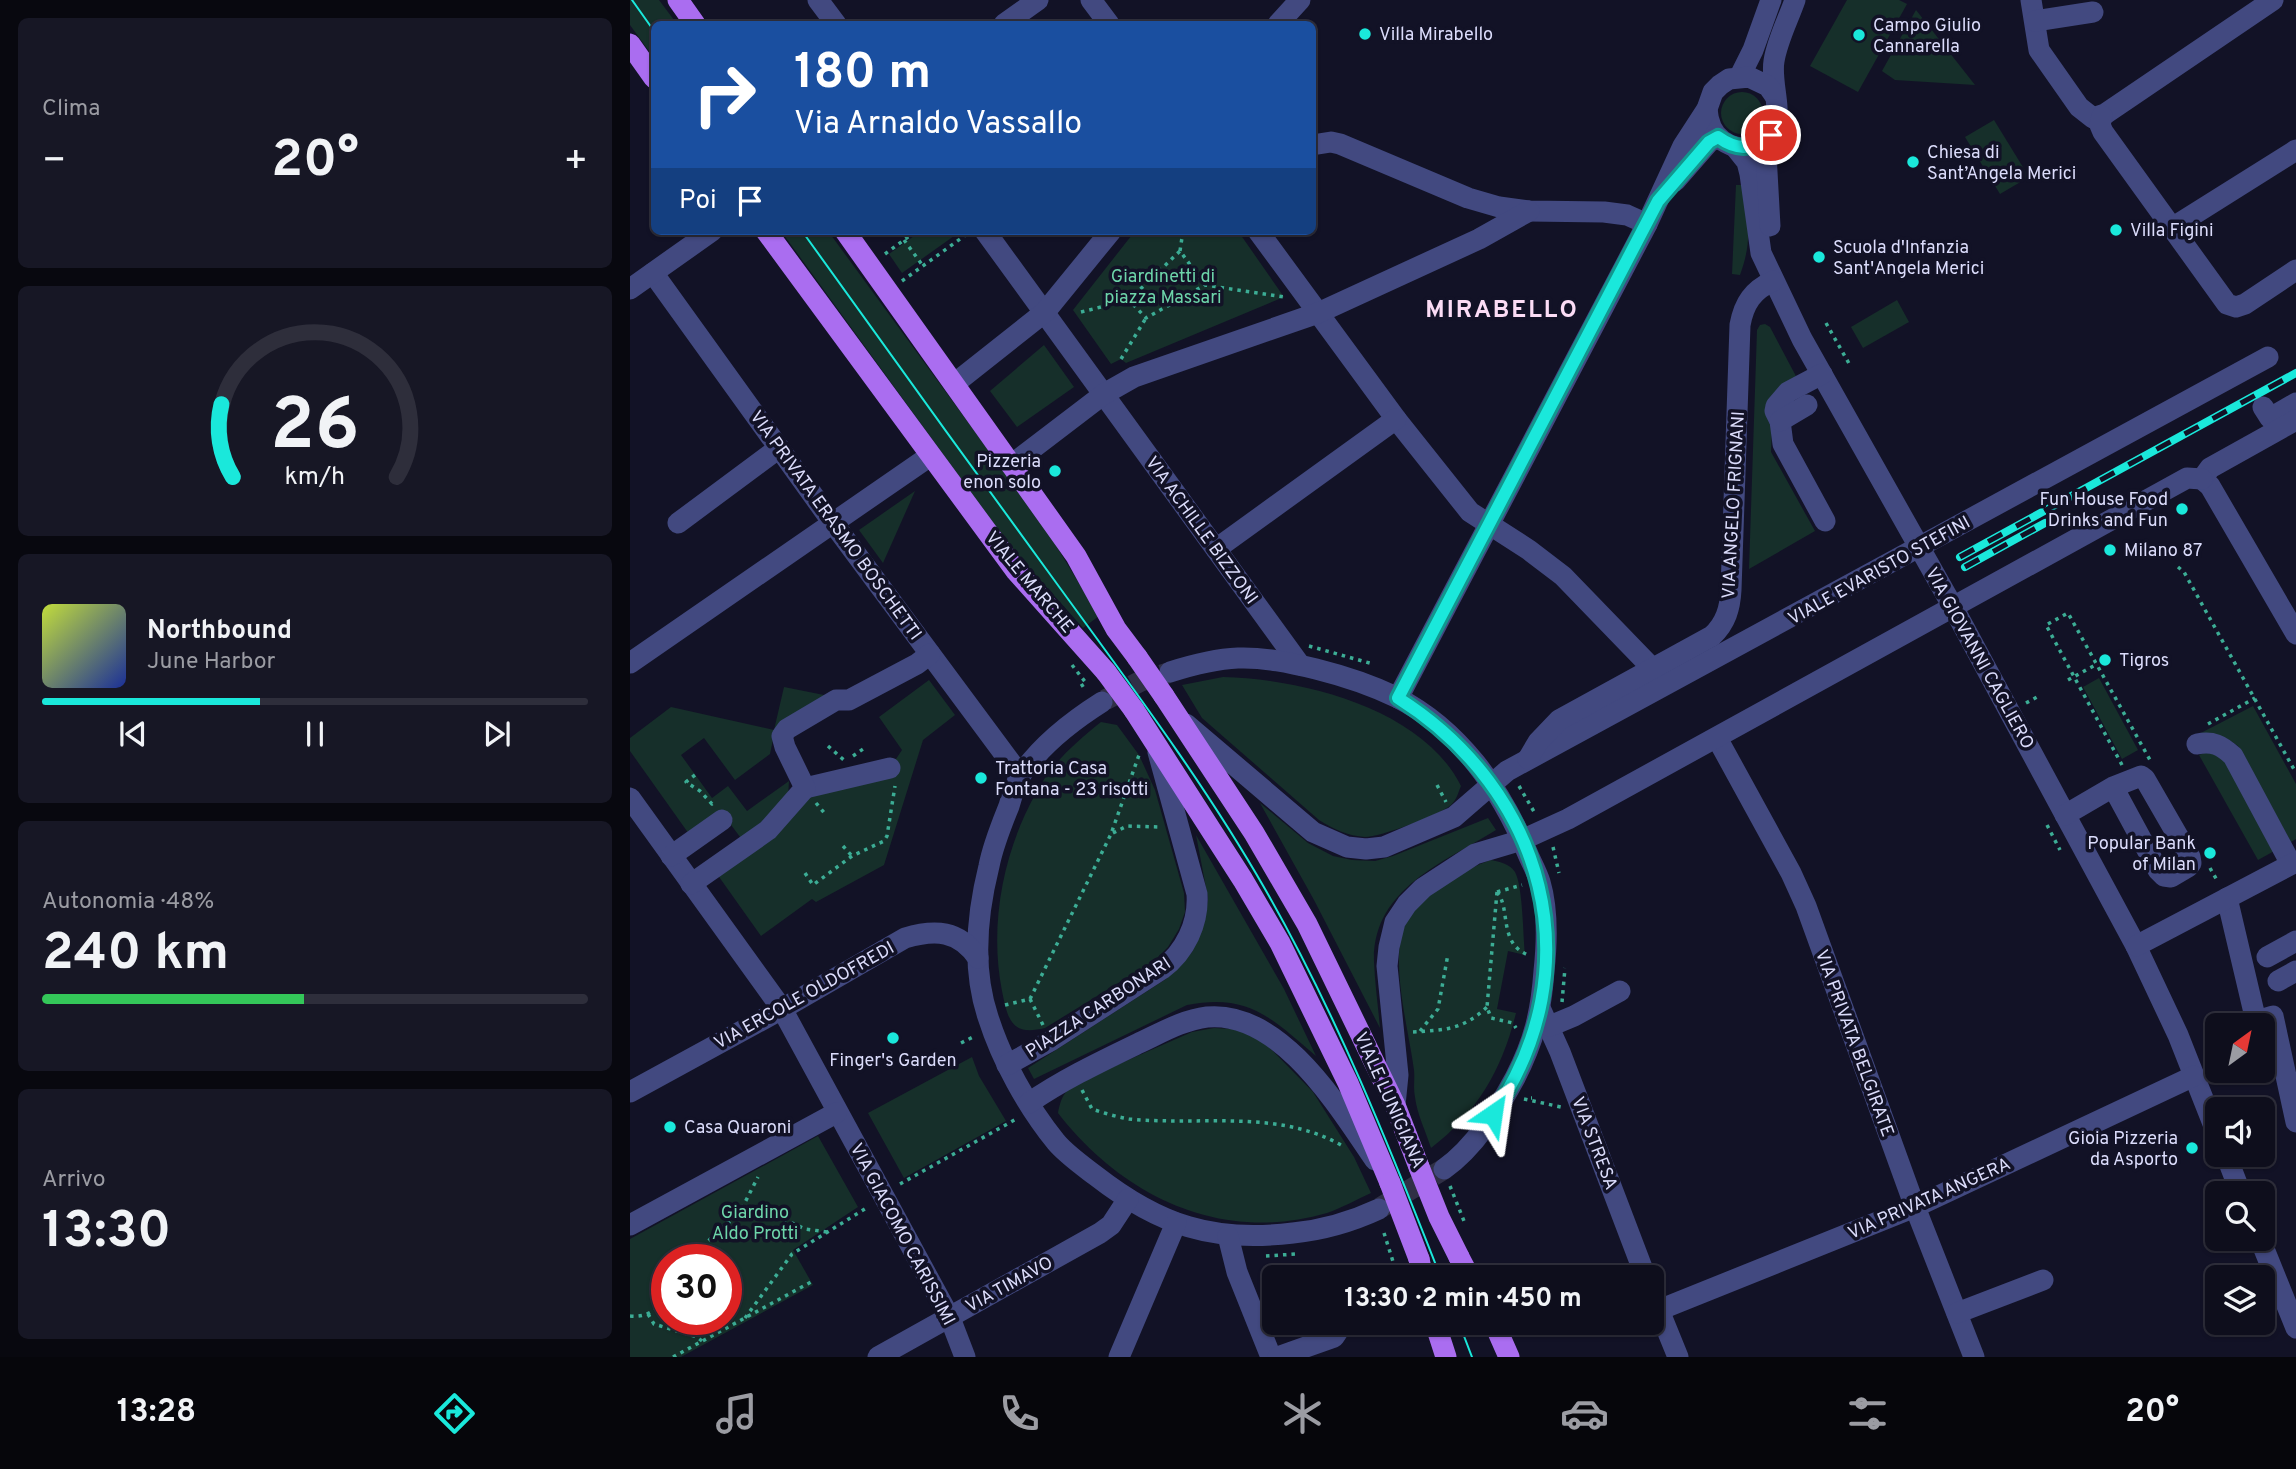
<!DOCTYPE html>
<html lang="it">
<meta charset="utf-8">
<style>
:root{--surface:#0e0e1c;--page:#171725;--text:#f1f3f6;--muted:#9b9ca3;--line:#2e2e3b;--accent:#1ae8db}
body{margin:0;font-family:Overpass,sans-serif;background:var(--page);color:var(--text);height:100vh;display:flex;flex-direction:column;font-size:26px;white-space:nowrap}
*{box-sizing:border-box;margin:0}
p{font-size:23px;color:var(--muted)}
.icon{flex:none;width:38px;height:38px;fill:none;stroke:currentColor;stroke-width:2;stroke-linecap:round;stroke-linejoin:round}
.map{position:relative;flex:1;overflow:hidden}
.side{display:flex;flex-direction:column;gap:18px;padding:18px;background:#08080f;width:630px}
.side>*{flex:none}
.hud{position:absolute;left:21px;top:21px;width:665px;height:214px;border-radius:10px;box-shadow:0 2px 5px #0004,0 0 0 2px var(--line);background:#1a4fa0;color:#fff;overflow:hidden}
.needle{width:46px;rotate:33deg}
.controls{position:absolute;left:1575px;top:1013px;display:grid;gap:14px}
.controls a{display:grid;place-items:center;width:70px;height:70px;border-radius:10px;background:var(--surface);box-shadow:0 2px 5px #0004,0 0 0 2px var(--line);font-size:35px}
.speed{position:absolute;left:21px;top:1244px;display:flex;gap:14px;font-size:35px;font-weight:700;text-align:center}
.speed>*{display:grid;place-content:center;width:91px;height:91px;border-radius:50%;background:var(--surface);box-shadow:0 2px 5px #0004,0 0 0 2px var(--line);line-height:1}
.speed .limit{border:10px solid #d22;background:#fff;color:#111}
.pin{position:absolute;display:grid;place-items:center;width:60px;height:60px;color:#fff;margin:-30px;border:4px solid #fff;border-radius:50%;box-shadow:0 2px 7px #0007}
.me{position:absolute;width:77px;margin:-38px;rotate:32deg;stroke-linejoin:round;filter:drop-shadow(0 0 5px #0008)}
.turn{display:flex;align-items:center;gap:24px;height:147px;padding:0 28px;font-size:32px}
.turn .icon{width:91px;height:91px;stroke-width:2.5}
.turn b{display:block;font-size:49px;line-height:60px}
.then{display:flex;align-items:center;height:66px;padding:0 28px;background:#0003;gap:14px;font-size:26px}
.big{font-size:52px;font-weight:700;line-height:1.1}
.side .tile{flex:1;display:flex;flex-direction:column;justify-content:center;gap:10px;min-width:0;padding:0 24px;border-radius:10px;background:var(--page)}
.side .dial{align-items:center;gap:0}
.dial svg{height:182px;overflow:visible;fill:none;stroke:var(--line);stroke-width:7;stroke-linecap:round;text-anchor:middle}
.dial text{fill:var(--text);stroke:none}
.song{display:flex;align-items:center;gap:21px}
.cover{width:84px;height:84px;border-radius:10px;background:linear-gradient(135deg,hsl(70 70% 55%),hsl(230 70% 35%))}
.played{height:7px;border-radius:4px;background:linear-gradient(90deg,var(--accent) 40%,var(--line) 40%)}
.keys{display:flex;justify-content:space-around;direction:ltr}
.heat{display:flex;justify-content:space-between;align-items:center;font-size:38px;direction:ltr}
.charge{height:10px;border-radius:5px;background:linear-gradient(90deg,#34c759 48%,var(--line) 0)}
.trip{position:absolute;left:632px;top:1265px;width:402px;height:70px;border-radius:10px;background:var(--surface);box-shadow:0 2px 5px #0004,0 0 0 2px var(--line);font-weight:700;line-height:70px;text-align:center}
.menu{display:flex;height:112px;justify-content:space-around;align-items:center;background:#06060b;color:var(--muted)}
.menu .icon{width:49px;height:49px}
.menu .current{color:var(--accent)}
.menu b{font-size:32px;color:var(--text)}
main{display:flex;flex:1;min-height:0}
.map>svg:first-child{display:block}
</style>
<main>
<section class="side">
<div class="tile"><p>Clima</p>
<div class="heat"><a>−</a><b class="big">20°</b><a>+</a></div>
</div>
<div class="tile dial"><svg viewBox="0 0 100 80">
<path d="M14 69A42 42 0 1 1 86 69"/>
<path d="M14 69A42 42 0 0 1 9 37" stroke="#1ae8db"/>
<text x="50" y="56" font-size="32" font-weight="700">26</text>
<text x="50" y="72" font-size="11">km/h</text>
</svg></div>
<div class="tile">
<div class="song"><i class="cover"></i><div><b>Northbound</b><p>June Harbor</p></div></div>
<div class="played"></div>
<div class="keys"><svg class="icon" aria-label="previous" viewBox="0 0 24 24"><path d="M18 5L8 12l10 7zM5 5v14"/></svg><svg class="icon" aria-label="pause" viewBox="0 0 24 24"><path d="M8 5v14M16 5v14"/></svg><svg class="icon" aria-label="next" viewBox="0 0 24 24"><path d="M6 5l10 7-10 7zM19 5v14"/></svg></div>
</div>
<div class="tile"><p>Autonomia · 48%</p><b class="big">240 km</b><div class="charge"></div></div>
<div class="tile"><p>Arrivo</p><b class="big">13:30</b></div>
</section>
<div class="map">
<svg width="1666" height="1357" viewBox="0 0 1666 1357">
<rect width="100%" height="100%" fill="#121226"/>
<g fill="#162f2a" fill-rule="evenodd">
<path d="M0,0H29L47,24H24V58L0,25Z"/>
<path d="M1217,0H1269L1277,4L1228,92L1180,66Z"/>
<path d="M1286,10L1345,85L1265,80L1252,71Z"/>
<circle cx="1112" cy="113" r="21"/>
<path d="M1364,120L1399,177L1370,194L1335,137Z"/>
<path d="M1106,185H1112C1118,222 1123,239 1110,275L1102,274Z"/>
<path d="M151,231H198L414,526L469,616L453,628L379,545Z"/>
<path d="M291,231H331L272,273L259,254Z"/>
<path d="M505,231H608L654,297L496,363L491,359L481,364L443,310Z"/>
<path d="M1267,300L1279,322L1233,348L1221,327Z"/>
<path d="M1135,324L1140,327L1168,380L1142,427L1141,452L1185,531L1119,569L1127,330L1130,325Z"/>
<path d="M414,345L444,387L387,427L360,391Z"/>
<path d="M285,491L253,563L229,530Z"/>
<path d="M593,677C673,679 793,709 831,786C828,793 827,799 821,805C810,815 750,837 735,837C718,836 703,829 689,820L572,718L552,685Z"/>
<path d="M1469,678L1508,750L1492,759L1453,687Z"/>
<path d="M299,680L325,715L293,740L254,865L186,902L182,899L131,936L87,874L179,793L260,768L272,750L249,717Z"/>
<path d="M154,687L204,697L145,730L140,754L105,780L74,738L51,755L82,798L98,786L117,811L159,781L158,797L113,841L90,810L59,834L0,751V738L41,707L144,730Z"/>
<path d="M1623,706L1666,784V839L1661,842L1608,746C1593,735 1583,732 1565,736Z"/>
<path d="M471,722L487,725L509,755L525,790L554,893L555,912L549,929L538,947L524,961L415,1028C382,1036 378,1021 372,991C359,925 373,852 406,793C421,764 446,742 471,722Z"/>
<path d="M1577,752L1588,755L1598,763L1646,850L1628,860L1569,755Z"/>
<path d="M630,803L678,843L703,856L722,860L745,861L763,856L858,818L866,830C813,863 742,889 744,962C745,984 748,1006 750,1028L684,900Z"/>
<path d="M566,835L654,989L686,1056C642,1019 620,993 557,1005L404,1079L398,1068L536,979L562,952L575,919L578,898Z"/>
<path d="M861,860C870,862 880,864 885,872C893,887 893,936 895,955L878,951L867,1009L886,1013C872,1069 848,1112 801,1148C796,1132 787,1114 785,1097C783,1088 785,1079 784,1070C779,1031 760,964 774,927C785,899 833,869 861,860Z"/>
<path d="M584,1028L602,1029L619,1034L635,1043L683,1092L724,1157L741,1193C727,1199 712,1208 697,1213C592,1244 493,1197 428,1113C431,1097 435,1090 448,1082L562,1032Z"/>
<path d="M342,1057L349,1076L376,1121L274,1178L238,1113Z"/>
<path d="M188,1136L228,1207L163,1250L183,1285L51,1357H0V1239ZM37,1260H96V1320H37Z"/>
</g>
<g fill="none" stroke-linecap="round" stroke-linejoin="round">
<g stroke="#303046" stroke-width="21" stroke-dasharray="21 10" stroke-linecap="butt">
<path d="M475,700L511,681L538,673"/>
<path d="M750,1208L814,1169"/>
</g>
<g stroke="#3cad95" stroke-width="3.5" stroke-dasharray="3.5 5" stroke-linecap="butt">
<path d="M274,240L293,266"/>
<path d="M550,251L553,231"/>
<path d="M255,254L286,231"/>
<path d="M272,281L337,234"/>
<path d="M575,285L550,251L499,300L516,318L575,285L654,297"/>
<path d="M451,312L499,300"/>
<path d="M1196,323L1221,367"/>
<path d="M491,359L516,318"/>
<path d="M1548,567L1554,572L1666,773"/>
<path d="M679,646L743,664"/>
<path d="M442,665L456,683L448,688"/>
<path d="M1438,680L1467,664"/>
<path d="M1396,703L1409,696"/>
<path d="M1578,724L1625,698"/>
<path d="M198,746L215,761"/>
<path d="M223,756L236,747"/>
<path d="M1492,765L1416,625L1438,613L1520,760"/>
<path d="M65,775L56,782L70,791L82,804L84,802"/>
<path d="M807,785L816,802"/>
<path d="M889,786L906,815"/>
<path d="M186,803L196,815"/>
<path d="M1417,825L1430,850"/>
<path d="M483,833L497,826L530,827"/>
<path d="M213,846L222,856"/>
<path d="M923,847L929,873"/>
<path d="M1580,868L1588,882"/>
<path d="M175,873L183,885L222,856L254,841L257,836L265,786"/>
<path d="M867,892L857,1007L861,1018L883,1023L886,1028"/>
<path d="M867,892C881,908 868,943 898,955"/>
<path d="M867,892L892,885"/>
<path d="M400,999L481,834L509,755"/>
<path d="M400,999L413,1025"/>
<path d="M932,1002L935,968"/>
<path d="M375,1005L400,999"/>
<path d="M790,1031L808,1009L818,954"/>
<path d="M783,1032C814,1030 833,1030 857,1007"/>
<path d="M331,1043L345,1036"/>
<path d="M452,1090L462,1109C474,1113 487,1117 499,1119C570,1126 647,1109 711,1145"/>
<path d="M901,1098H902"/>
<path d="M894,1099L931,1107"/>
<path d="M270,1184L388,1118"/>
<path d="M820,1186L834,1221"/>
<path d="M108,1216L128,1177"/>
<path d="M754,1233L766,1271L771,1272"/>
<path d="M636,1256L666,1254"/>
<path d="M62,1260L89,1229L108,1216L145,1215L175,1229L197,1232"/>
<path d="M18,1314L24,1324L67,1337L72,1341"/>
<path d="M0,1316C17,1318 28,1309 37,1296"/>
<path d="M115,1318L162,1254L238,1207"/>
<path d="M43,1357L181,1282"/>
</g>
<g stroke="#424980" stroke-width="21">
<path d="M188,0L206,24"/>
<path d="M461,0L479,24"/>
<path d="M1401,0L1409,50L1449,107L1463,118L1475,114L1643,0"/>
<path d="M1405,21L1463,12"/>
<path d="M374,24L408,0"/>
<path d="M648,24L670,0"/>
<path d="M1110,76L1123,50L1141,0"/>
<path d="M1077,109C1078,122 1082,134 1093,141C1102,147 1114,150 1124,146C1164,133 1139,90 1144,61C1147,41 1158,20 1165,0"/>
<path d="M1472,116L1470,125L1473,132L1597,304L1606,307L1615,304L1666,270"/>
<path d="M682,145L701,142L710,144L838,198L869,207L899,211L974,212L997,215L1017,224"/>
<path d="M1105,147L1117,162L1120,174L1131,253L1172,339L1323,607L1506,946L1548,1035L1587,1134"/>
<path d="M1045,181L1079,142L1088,137"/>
<path d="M1140,226L1136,154L1141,135"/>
<path d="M1542,228L1666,150"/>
<path d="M355,231L670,665"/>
<path d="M628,231L766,419L840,512L899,550L933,576L1023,669"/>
<path d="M23,273L203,523L384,767L389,777"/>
<path d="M0,289L82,231"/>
<path d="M1192,374L1158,392L1146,406L1145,411L1150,421L1153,444L1195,521"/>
<path d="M324,384L415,312L481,231"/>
<path d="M1633,407L1640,418L1666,403"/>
<path d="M1150,421L1177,405"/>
<path d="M381,465L474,394L504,377L688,313L849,239L899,211"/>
<path d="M1572,479L1580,486L1666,634"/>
<path d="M1572,479L1580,468L1666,420"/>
<path d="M48,523L149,448"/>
<path d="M586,549L766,419"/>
<path d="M0,663L300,456"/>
<path d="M540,672C562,665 584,659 608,658C634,657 661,663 686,669C714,676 741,685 766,697C829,729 871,789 897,852C901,862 907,872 910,882C918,909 917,943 914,971C911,1013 904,1041 885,1078C867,1111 845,1147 814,1169"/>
<path d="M768,698L1017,224L1053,146L1077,109L1083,92L1090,85L1099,79L1119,77L1138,86L1145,96"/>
<path d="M472,702C442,721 410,746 390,776C385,784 382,796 379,806C371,826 363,845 359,866C347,914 342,969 358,1017C372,1061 397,1106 426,1142C437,1155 453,1166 466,1176C529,1225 583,1243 663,1233C693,1230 721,1222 749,1209"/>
<path d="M556,724L683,832L717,847L736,849L754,847L824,817L877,771L1638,357"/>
<path d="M1087,738L1161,873L1176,906L1285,1207L1344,1357"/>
<path d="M1567,744C1583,741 1591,745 1603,756L1661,864"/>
<path d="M898,759L908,742L929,720L1082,636C1096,623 1100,608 1101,590L1110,325C1114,303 1123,290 1143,281"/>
<path d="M175,788L260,768"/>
<path d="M0,798L152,1009L320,1318L335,1357"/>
<path d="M1435,815L1483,787L1511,776L1515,779L1560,857L1561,863L1558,867L1541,877L1534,876L1528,870L1483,787"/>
<path d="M41,856L92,820"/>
<path d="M61,884L138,830L175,788L155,747L152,736L157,729L206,700H219L287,664L300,654"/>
<path d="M1597,898L1626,1021L1643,1016L1666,1122"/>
<path d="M1506,946L1666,862"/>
<path d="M1637,957L1666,941"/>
<path d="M1648,981L1666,971"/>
<path d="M911,1010L930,1052L1016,1278"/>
<path d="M920,1026L944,1016L990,991"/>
<path d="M377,1065L422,1040L532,969C555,952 569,923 567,894L528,752"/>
<path d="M0,1092L152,1009L275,938C305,929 329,930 348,958"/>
<path d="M399,1103C434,1079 470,1062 507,1044C529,1034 552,1020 577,1017C651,1010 709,1108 745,1160"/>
<path d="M765,1105L768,1075L757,966L759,947L765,922L777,904L793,888L845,854L892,840L938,819L1557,478L1572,479"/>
<path d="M1596,1155L1611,1194"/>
<path d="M0,1225L206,1113"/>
<path d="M598,1236L607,1272L641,1357"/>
<path d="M1630,1239L1666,1328"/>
<path d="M1022,1293L1048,1357"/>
<path d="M1029,1310L1285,1207L1564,1076"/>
<path d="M1327,1313L1413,1280"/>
<path d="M248,1357L470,1233L481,1225L498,1199"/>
<path d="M489,1357L546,1223"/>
<path d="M648,1357L704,1337L710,1328L709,1323"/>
</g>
<g stroke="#aa6df0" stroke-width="21">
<path d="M48,0L65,24"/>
<path d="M0,44L24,78"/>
<path d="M136,231L386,571L476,672"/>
<path d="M215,231L446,556L486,629L507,657"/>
<path d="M534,696L624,833L677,924L765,1105L789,1167"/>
<path d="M504,710L613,880L650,943L718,1083L760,1183"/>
<path d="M829,1257L840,1278"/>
<path d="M789,1259L793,1278"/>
<path d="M805,1323L816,1357"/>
<path d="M864,1323L879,1357"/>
</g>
<g stroke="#1ae8db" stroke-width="2">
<path d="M2,0L24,31"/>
<path d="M172,231C255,347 338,462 422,577C496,679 572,779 635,889C706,1013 759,1145 811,1278"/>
<path d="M829,1323L842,1357"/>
</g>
<g stroke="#1ae8db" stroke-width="8">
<g id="rail">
<path d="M1330,557L1666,373"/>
<path d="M1335,567L1415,523"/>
</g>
</g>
<use href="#rail" stroke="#121226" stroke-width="5" stroke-dasharray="16" stroke-linecap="butt"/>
<g stroke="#aa6df0" stroke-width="21">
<path d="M507,657L534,696"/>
<path d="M476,672L504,710"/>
<path d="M789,1167L809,1217L829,1257"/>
<path d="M760,1183L789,1259"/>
</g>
</g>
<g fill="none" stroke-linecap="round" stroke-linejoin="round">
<g stroke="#11978e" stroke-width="18">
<path id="route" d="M863,1114C964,967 915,791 768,698L1028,201L1079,142L1088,137C1107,151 1124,150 1141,135"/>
</g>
<use href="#route" stroke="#1ae8db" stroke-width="12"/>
</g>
<g fill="#1ae8db" stroke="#121226" stroke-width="2.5">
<circle cx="735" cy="34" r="7"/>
<circle cx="1229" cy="35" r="7"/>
<circle cx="1283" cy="162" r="7"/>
<circle cx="1486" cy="230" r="7"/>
<circle cx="1189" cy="257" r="7"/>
<circle cx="425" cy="471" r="7"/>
<circle cx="1552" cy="509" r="7"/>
<circle cx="1480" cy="550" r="7"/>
<circle cx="1475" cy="660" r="7"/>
<circle cx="351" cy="778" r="7"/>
<circle cx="1580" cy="853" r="7"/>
<circle cx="263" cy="1038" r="7"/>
<circle cx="40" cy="1127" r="7"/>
<circle cx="1562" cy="1148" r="7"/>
</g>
<g text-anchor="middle" stroke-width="7" stroke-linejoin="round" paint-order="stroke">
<g font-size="18" fill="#dbdcfb" stroke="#121226" text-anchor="start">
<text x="1243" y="31">Campo Giulio<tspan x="1243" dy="21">Cannarella</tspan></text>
<text x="749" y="40">Villa Mirabello</text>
<text x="1297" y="158">Chiesa di<tspan x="1297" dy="21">Sant’Angela Merici</tspan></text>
<text x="1500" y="236">Villa Figini</text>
<text x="1203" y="253">Scuola d'Infanzia<tspan x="1203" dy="21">Sant'Angela Merici</tspan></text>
<text x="411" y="467" text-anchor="end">Pizzeria<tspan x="411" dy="21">enon solo</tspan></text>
<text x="1538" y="505" text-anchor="end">Fun House Food<tspan x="1538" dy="21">Drinks and Fun</tspan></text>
<text x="1494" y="556">Milano 87</text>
<text x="1489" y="666">Tigros</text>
<text x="365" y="774">Trattoria Casa<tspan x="365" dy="21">Fontana - 23 risotti</tspan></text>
<text x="1566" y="849" text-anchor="end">Popular Bank<tspan x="1566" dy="21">of Milan</tspan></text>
<text x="263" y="1066" text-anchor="middle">Finger's Garden</text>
<text x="54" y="1133">Casa Quaroni</text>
<text x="1548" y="1144" text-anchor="end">Gioia Pizzeria<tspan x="1548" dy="21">da Asporto</tspan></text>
</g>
<g font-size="18" fill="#6dd5aa" stroke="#121226">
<text x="533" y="282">Giardinetti di<tspan x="533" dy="21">piazza Massari</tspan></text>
<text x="125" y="1218">Giardino<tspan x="125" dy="21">Aldo Protti</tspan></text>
</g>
<g font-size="18" fill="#dbdcfb" stroke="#121226">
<text transform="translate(1103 505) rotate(-87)" y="6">VIA ANGELO FRIGNANI</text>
<text transform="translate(206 525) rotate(54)" y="6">VIA PRIVATA ERASMO BOSCHETTI</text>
<text transform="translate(572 530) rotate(54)" y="6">VIA ACHILLE BIZZONI</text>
<text transform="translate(1249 570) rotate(-29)" y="6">VIALE EVARISTO STEFINI</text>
<text transform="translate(400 582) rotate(50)" y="6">VIALE MARCHE</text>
<text transform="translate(1350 658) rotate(61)" y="6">VIA GIOVANNI CAGLIERO</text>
<text transform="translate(174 995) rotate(-29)" y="6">VIA ERCOLE OLDOFREDI</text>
<text transform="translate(468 1007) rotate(-33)" y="6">PIAZZA CARBONARI</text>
<text transform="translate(1225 1043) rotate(70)" y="6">VIA PRIVATA BELGIRATE</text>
<text transform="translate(760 1100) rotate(66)" y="6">VIALE LUNIGIANA</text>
<text transform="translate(965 1143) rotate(69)" y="6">VIA STRESA</text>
<text transform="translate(1299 1198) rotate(-24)" y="6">VIA PRIVATA ANGERA</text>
<text transform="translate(273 1234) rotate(62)" y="6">VIA GIACOMO CARISSIMI</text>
<text transform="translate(379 1284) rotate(-29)" y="6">VIA TIMAVO</text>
</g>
<g font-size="24" font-weight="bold" letter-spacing="2" fill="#fbdcf5" stroke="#121226">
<text x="872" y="317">MIRABELLO</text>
</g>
</g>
</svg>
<div class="controls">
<a><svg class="needle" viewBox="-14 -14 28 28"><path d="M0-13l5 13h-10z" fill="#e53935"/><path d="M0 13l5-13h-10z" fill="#9b9ca3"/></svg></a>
<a><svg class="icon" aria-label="sound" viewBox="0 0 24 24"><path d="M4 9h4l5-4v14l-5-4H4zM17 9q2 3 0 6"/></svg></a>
<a><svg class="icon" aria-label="search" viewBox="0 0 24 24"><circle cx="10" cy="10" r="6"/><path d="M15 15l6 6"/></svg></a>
<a><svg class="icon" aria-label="layers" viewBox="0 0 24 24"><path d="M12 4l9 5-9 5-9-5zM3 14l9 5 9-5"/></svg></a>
</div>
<div class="speed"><div class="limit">30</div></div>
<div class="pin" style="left:1141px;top:135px;background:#d93025"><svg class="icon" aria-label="arrive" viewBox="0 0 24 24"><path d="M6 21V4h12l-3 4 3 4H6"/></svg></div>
<svg class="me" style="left:863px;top:1114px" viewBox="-20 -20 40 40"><path d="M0-17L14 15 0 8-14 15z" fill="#1ae8db" stroke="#fff" stroke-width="4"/></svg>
<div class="trip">13:30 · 2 min · 450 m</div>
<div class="hud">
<div class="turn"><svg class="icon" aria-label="right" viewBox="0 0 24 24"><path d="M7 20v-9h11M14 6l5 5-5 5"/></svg><div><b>180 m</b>Via Arnaldo Vassallo</div></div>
<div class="then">Poi<svg class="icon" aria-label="arrive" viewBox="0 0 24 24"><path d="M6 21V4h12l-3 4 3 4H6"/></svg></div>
</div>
</div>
</main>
<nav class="menu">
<b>13:28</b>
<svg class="icon current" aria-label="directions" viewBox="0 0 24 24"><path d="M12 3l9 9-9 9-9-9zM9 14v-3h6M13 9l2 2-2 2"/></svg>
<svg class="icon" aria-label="music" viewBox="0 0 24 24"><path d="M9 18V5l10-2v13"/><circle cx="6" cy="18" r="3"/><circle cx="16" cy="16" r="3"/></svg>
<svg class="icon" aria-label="phone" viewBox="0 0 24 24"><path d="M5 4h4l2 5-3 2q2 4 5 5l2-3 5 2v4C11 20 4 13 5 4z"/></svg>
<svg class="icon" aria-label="climate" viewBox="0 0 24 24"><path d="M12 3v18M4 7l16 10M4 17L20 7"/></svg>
<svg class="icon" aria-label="car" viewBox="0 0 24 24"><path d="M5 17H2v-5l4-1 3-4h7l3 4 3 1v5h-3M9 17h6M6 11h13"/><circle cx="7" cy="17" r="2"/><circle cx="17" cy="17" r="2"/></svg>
<svg class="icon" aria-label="filters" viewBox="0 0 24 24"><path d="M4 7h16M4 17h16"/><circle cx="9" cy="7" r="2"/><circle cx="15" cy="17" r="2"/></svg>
<b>20°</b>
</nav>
